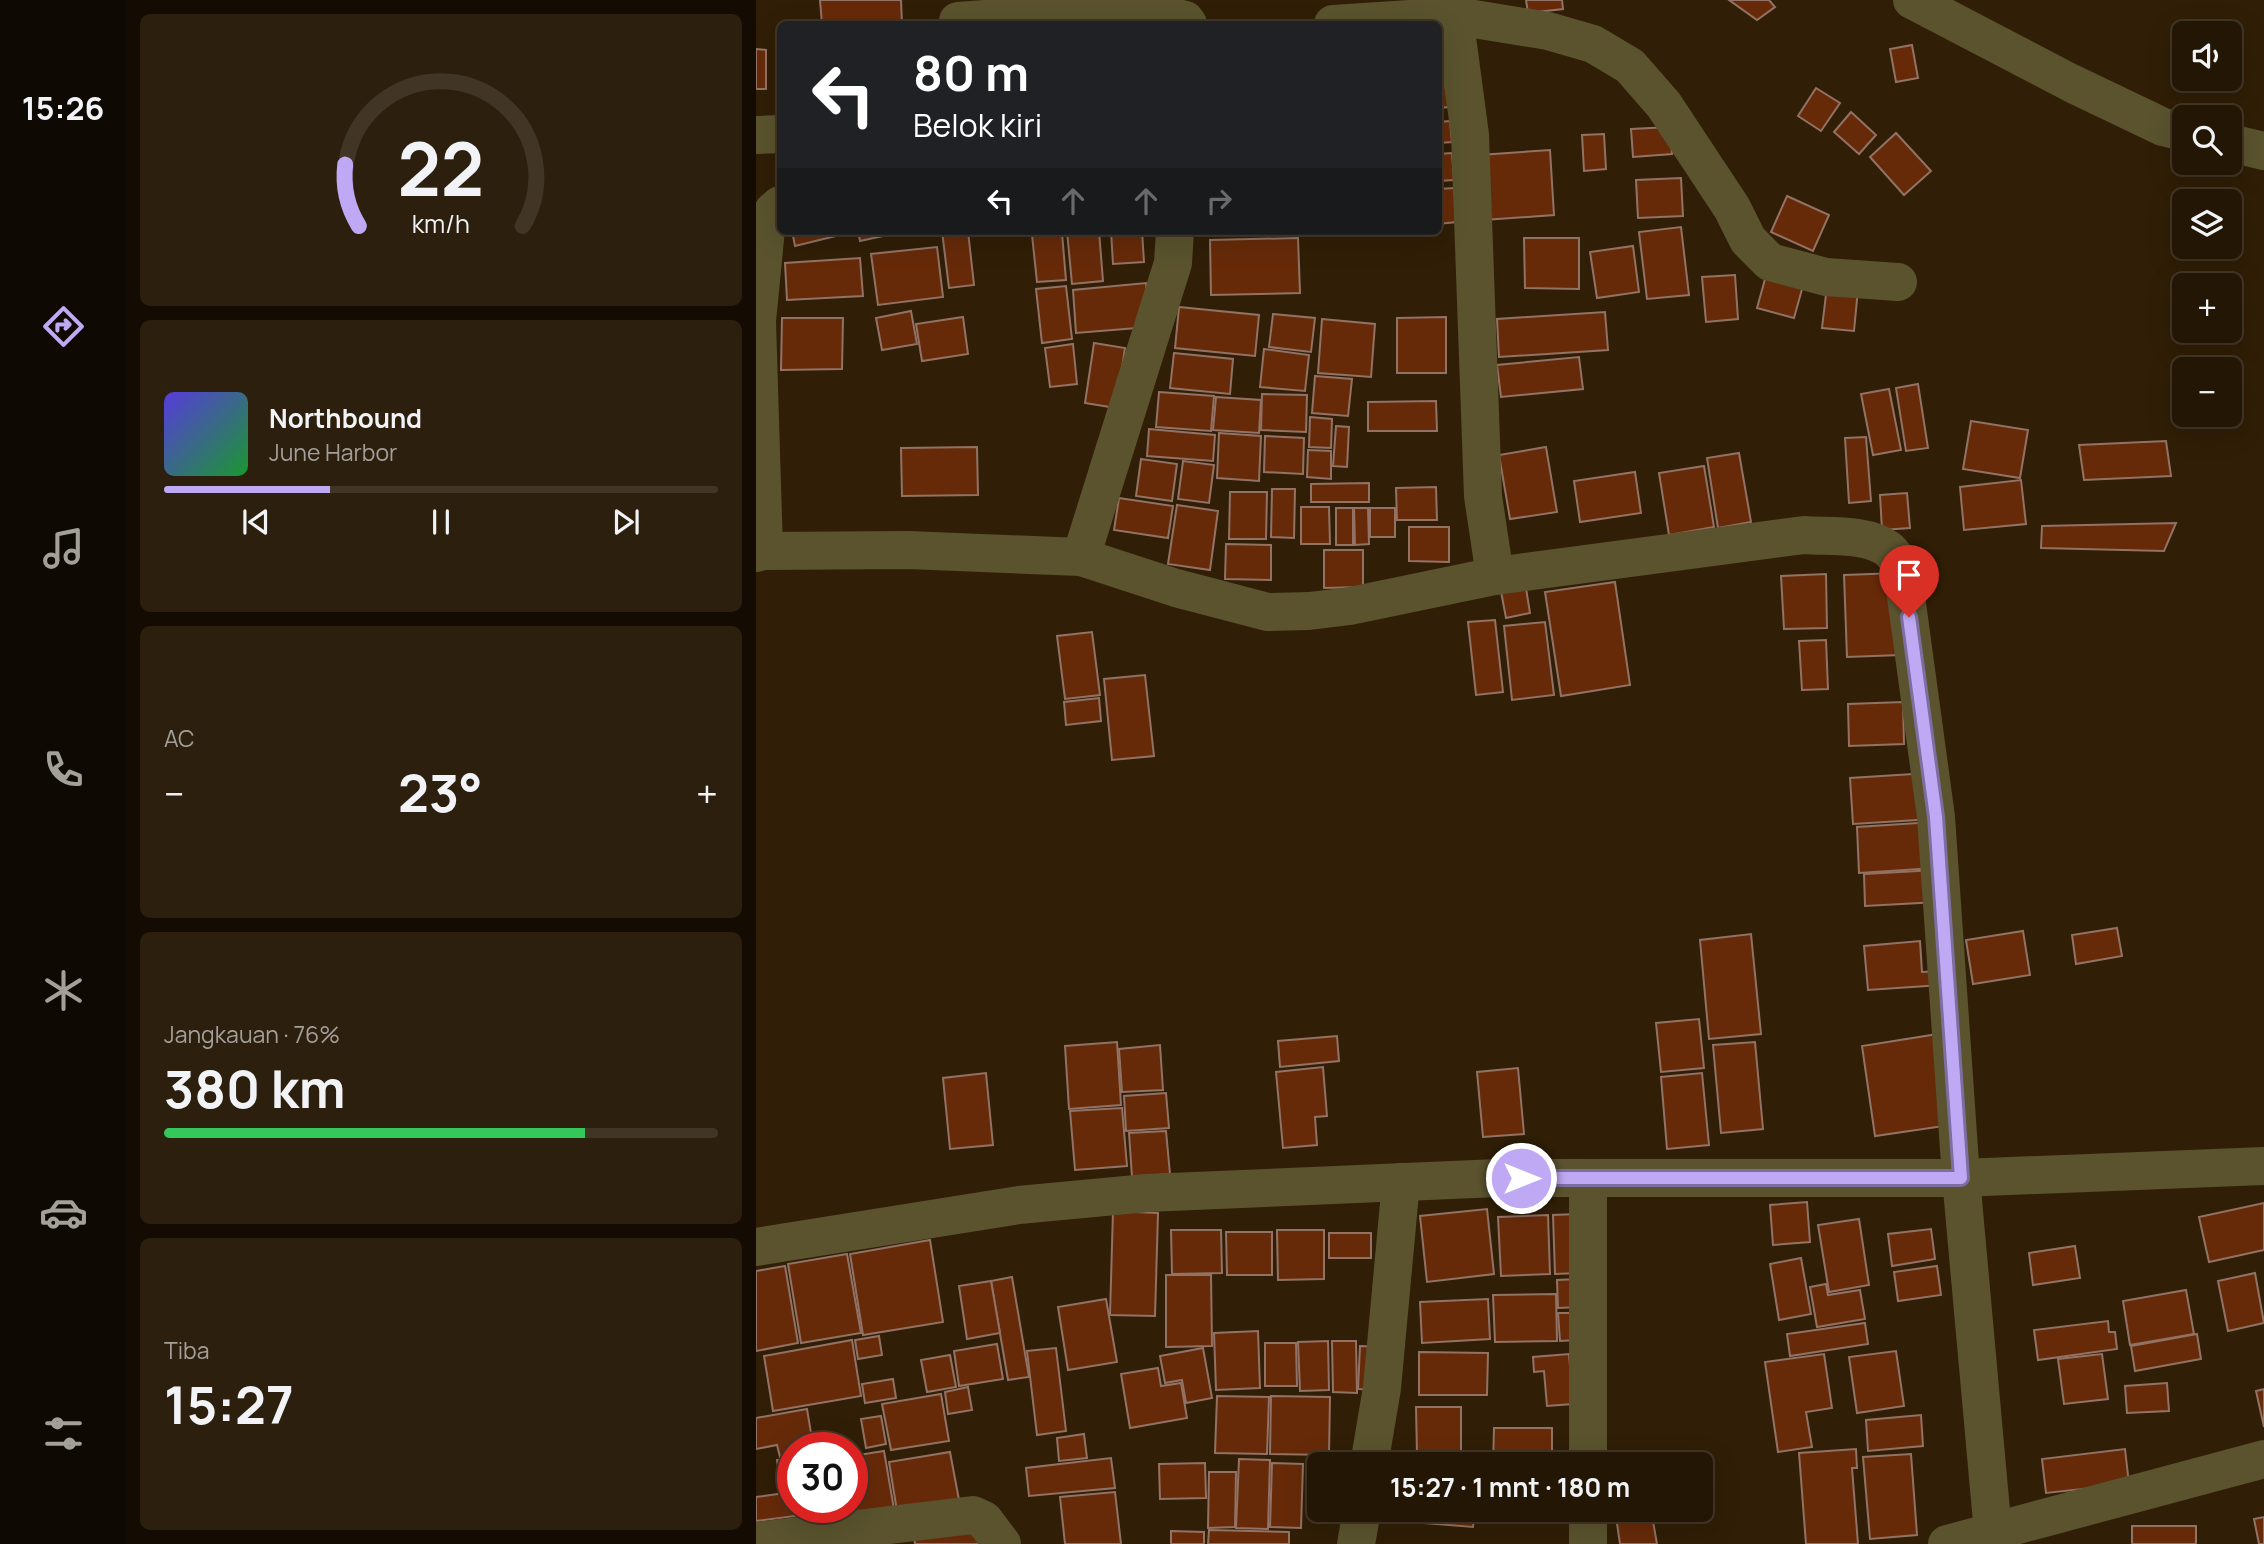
<!DOCTYPE html>
<html lang="id">
<meta charset="utf-8">
<style>
:root{--surface:#241604;--page:#2c1f0e;--text:#f1f3f6;--muted:#a39f9a;--line:#413526;--accent:#bfa9f4}
body{margin:0;font-family:Manrope,sans-serif;background:var(--page);color:var(--text);height:100vh;display:flex;flex-direction:column;font-size:26px;white-space:nowrap}
*{box-sizing:border-box;margin:0}
p{font-size:23px;color:var(--muted)}
.icon{flex:none;width:38px;height:38px;fill:none;stroke:currentColor;stroke-width:2;stroke-linecap:round;stroke-linejoin:round}
.map{position:relative;flex:1;overflow:hidden}
.panel{display:flex;flex-direction:column;gap:14px;padding:14px;background:#140c02;width:630px}
.panel>*{flex:none}
.guide{position:absolute;left:21px;top:21px;width:665px;height:214px;border-radius:10px;box-shadow:0 7px 28px #0002,0 0 0 2px var(--line);background:#202124;color:#fff;overflow:hidden}
.tools{position:absolute;left:1416px;top:21px;display:grid;gap:14px}
.tools a{display:grid;place-items:center;width:70px;height:70px;border-radius:10px;background:var(--surface);box-shadow:0 7px 28px #0002,0 0 0 2px var(--line);font-size:35px}
.speed{position:absolute;left:21px;top:1432px;display:flex;gap:14px;font-size:35px;font-weight:700;text-align:center}
.speed>*{display:grid;place-content:center;width:91px;height:91px;border-radius:50%;background:var(--surface);box-shadow:0 7px 28px #0002,0 0 0 2px var(--line);line-height:1}
.speed .limit{border:10px solid #d22;background:#fff;color:#111}
.pin{position:absolute;display:grid;place-items:center;width:60px;height:60px;color:#fff;margin:-72px -30px;border-radius:50% 50% 50% 0;rotate:-45deg;box-shadow:0 0 7px #0007}
.pin .icon{rotate:45deg}
.me{position:absolute;width:77px;margin:-38px;rotate:90deg;stroke-linejoin:round;filter:drop-shadow(0 0 5px #0008)}
.turn{display:flex;align-items:center;gap:24px;height:147px;padding:0 21px;font-size:32px}
.turn .icon{width:91px;height:91px;stroke-width:2.5}
.turn b{display:block;font-size:49px;line-height:60px}
.lanes{display:flex;align-items:center;height:66px;padding:0 21px;background:#0003;justify-content:center;gap:35px;direction:ltr}
.lanes .off{opacity:.35}
.big{font-size:52px;font-weight:700;line-height:1.1}
.panel .widget{flex:1;display:flex;flex-direction:column;justify-content:center;gap:10px;min-width:0;padding:0 24px;border-radius:10px;background:var(--page)}
.panel .dial{align-items:center;gap:0}
.dial svg{height:182px;overflow:visible;fill:none;stroke:var(--line);stroke-width:7;stroke-linecap:round;text-anchor:middle}
.dial text{fill:var(--text);stroke:none}
.song{display:flex;align-items:center;gap:21px}
.cover{width:84px;height:84px;border-radius:10px;background:linear-gradient(135deg,hsl(250 70% 55%),hsl(130 70% 35%))}
.played{height:7px;border-radius:4px;background:linear-gradient(90deg,var(--accent) 30%,var(--line) 30%)}
.keys{display:flex;justify-content:space-around;direction:ltr}
.heat{display:flex;justify-content:space-between;align-items:center;font-size:38px;direction:ltr}
.charge{height:10px;border-radius:5px;background:linear-gradient(90deg,#34c759 76%,var(--line) 0)}
.trip{position:absolute;left:551px;top:1452px;width:406px;height:70px;border-radius:10px;background:var(--surface);box-shadow:0 7px 28px #0002,0 0 0 2px var(--line);font-weight:700;line-height:70px;text-align:center}
main{display:flex;flex:1;min-height:0}
.menu{display:flex;flex-direction:column;width:126px;justify-content:space-around;align-items:center;background:#0e0902;color:var(--muted)}
.menu .icon{width:49px;height:49px}
.menu .current{color:var(--accent)}
.menu b{font-size:32px;color:var(--text)}
.map>svg:first-child{display:block}
</style>
<main>
<nav class="menu">
<b>15:26</b>
<svg class="icon current" aria-label="directions" viewBox="0 0 24 24"><path d="M12 3l9 9-9 9-9-9zM9 14v-3h6M13 9l2 2-2 2"/></svg>
<svg class="icon" aria-label="music" viewBox="0 0 24 24"><path d="M9 18V5l10-2v13"/><circle cx="6" cy="18" r="3"/><circle cx="16" cy="16" r="3"/></svg>
<svg class="icon" aria-label="phone" viewBox="0 0 24 24"><path d="M5 4h4l2 5-3 2q2 4 5 5l2-3 5 2v4C11 20 4 13 5 4z"/></svg>
<svg class="icon" aria-label="climate" viewBox="0 0 24 24"><path d="M12 3v18M4 7l16 10M4 17L20 7"/></svg>
<svg class="icon" aria-label="car" viewBox="0 0 24 24"><path d="M5 17H2v-5l4-1 3-4h7l3 4 3 1v5h-3M9 17h6M6 11h13"/><circle cx="7" cy="17" r="2"/><circle cx="17" cy="17" r="2"/></svg>
<svg class="icon" aria-label="filters" viewBox="0 0 24 24"><path d="M4 7h16M4 17h16"/><circle cx="9" cy="7" r="2"/><circle cx="15" cy="17" r="2"/></svg>
</nav>
<section class="panel">
<div class="widget dial"><svg viewBox="0 0 100 80">
<path d="M14 69A42 42 0 1 1 86 69"/>
<path d="M14 69A42 42 0 0 1 8 42" stroke="#bfa9f4"/>
<text x="50" y="56" font-size="32" font-weight="700">22</text>
<text x="50" y="72" font-size="11">km/h</text>
</svg></div>
<div class="widget">
<div class="song"><i class="cover"></i><div><b>Northbound</b><p>June Harbor</p></div></div>
<div class="played"></div>
<div class="keys"><svg class="icon" aria-label="previous" viewBox="0 0 24 24"><path d="M18 5L8 12l10 7zM5 5v14"/></svg><svg class="icon" aria-label="pause" viewBox="0 0 24 24"><path d="M8 5v14M16 5v14"/></svg><svg class="icon" aria-label="next" viewBox="0 0 24 24"><path d="M6 5l10 7-10 7zM19 5v14"/></svg></div>
</div>
<div class="widget"><p>AC</p>
<div class="heat"><a>−</a><b class="big">23°</b><a>+</a></div>
</div>
<div class="widget"><p>Jangkauan · 76%</p><b class="big">380 km</b><div class="charge"></div></div>
<div class="widget"><p>Tiba</p><b class="big">15:27</b></div>
</section>
<div class="map">
<svg width="1508" height="1544" viewBox="0 0 1508 1544">
<rect width="100%" height="100%" fill="#301e06"/>
<g fill="#662a09" stroke="#927264" stroke-width="2">
<path d="M64,0H145L146,24H66Z"/>
<path d="M770,0H806L807,9L772,13Z"/>
<path d="M973,0H1013L1019,7L1001,20Z"/>
<path d="M682,44L693,107L682,108Z"/>
<path d="M1156,45L1162,78L1140,82L1134,49Z"/>
<path d="M0,49L10,50V89H0Z"/>
<path d="M1060,88L1084,103L1065,131L1042,116Z"/>
<path d="M1095,112L1120,135L1103,154L1078,132Z"/>
<path d="M694,121L696,142L682,143V122Z"/>
<path d="M914,127L916,154L877,157L875,129Z"/>
<path d="M1140,133L1175,171L1148,195L1114,157Z"/>
<path d="M848,134L850,169L828,171L826,135Z"/>
<path d="M794,150L798,215L728,220L724,155Z"/>
<path d="M696,153L698,180L682,181V154Z"/>
<path d="M925,178L927,216L882,218L880,180Z"/>
<path d="M698,188L701,222L682,224V189Z"/>
<path d="M1031,196L1073,215L1057,251L1015,232Z"/>
<path d="M925,227L933,295L891,299L883,232Z"/>
<path d="M36,231H87L88,234L39,246Z"/>
<path d="M102,231H150L104,241Z"/>
<path d="M186,231H212L218,285L193,288Z"/>
<path d="M311,231H343L347,281L316,284Z"/>
<path d="M355,231H386L388,262L357,264Z"/>
<path d="M306,233L310,280L281,282L276,235Z"/>
<path d="M542,238L544,293L455,295L454,240Z"/>
<path d="M768,238H823V289L769,288Z"/>
<path d="M877,246L883,292L841,298L834,252Z"/>
<path d="M181,247L187,297L122,305L115,254Z"/>
<path d="M104,258L107,296L31,300L29,263Z"/>
<path d="M1011,272L1048,282L1038,318L1001,308Z"/>
<path d="M979,275L982,319L950,322L946,277Z"/>
<path d="M390,283L393,327L320,333L317,290Z"/>
<path d="M310,286L316,339L286,343L280,289Z"/>
<path d="M1071,286L1102,289L1098,331L1066,328Z"/>
<path d="M423,307L503,315L499,356L419,348Z"/>
<path d="M155,311L161,344L126,350L120,318Z"/>
<path d="M849,312L852,350L743,357L741,319Z"/>
<path d="M517,314L559,318L555,352L513,347Z"/>
<path d="M207,317L212,354L166,361L160,324Z"/>
<path d="M690,317V373H641V318Z"/>
<path d="M26,318H87L86,369L25,370Z"/>
<path d="M566,319L619,324L615,377L562,373Z"/>
<path d="M338,343L369,348L360,408L329,403Z"/>
<path d="M317,344L321,384L294,387L289,348Z"/>
<path d="M508,349L553,355L549,391L504,387Z"/>
<path d="M418,353L477,359L474,394L414,388Z"/>
<path d="M823,357L827,389L745,397L741,365Z"/>
<path d="M559,376L596,379L592,416L556,413Z"/>
<path d="M1162,384L1172,448L1150,451L1140,388Z"/>
<path d="M1133,389L1145,450L1117,455L1105,394Z"/>
<path d="M403,392L458,396L455,431L400,427Z"/>
<path d="M506,394L551,395L550,432L505,430Z"/>
<path d="M460,397L505,400L503,433L457,430Z"/>
<path d="M680,401L681,431H612V402Z"/>
<path d="M554,417L576,419L575,448L553,447Z"/>
<path d="M1215,421L1272,430L1264,478L1207,469Z"/>
<path d="M580,426L593,427L591,467L577,466Z"/>
<path d="M393,429L459,435L457,461L391,456Z"/>
<path d="M463,433L505,436L503,481L461,478Z"/>
<path d="M509,436L548,438L547,474L508,472Z"/>
<path d="M1110,437L1115,501L1093,503L1089,438Z"/>
<path d="M1410,441L1415,476L1328,480L1323,445Z"/>
<path d="M221,447L222,495L146,496L145,448Z"/>
<path d="M790,447L801,512L754,519L743,455Z"/>
<path d="M552,450L575,451V479L551,477Z"/>
<path d="M983,453L995,522L962,528L951,458Z"/>
<path d="M385,459L421,464L416,501L380,496Z"/>
<path d="M427,461L458,465L453,503L422,499Z"/>
<path d="M948,466L958,527L913,535L903,473Z"/>
<path d="M879,472L885,513L824,522L818,481Z"/>
<path d="M1265,480L1270,524L1208,530L1204,487Z"/>
<path d="M613,483V502H555V484Z"/>
<path d="M680,487L681,520H641L640,488Z"/>
<path d="M516,489H539L538,538L515,537Z"/>
<path d="M474,492H511L510,539H473Z"/>
<path d="M1151,493L1154,528L1126,530L1124,495Z"/>
<path d="M363,498L417,506L412,538L358,530Z"/>
<path d="M421,505L462,511L454,570L412,564Z"/>
<path d="M545,507H573L574,544H545Z"/>
<rect x="580" y="508" width="17" height="37"/>
<path d="M598,508H612L613,544L599,545Z"/>
<rect x="614" y="508" width="25" height="29"/>
<path d="M1420,523L1408,551L1285,548L1286,526Z"/>
<path d="M653,527H693V562L653,561Z"/>
<path d="M470,544L515,545V580L469,579Z"/>
<path d="M568,550H607V587L568,588Z"/>
<path d="M1142,573L1145,655L1091,657L1088,575Z"/>
<path d="M1070,574L1071,628L1028,629L1025,576Z"/>
<path d="M769,582L774,613L750,618L744,586Z"/>
<path d="M859,582L874,685L805,696L789,592Z"/>
<path d="M739,620L747,692L720,695L712,622Z"/>
<path d="M789,622L798,695L756,700L748,626Z"/>
<path d="M336,632L344,695L309,699L301,636Z"/>
<path d="M1070,640L1072,689L1046,690L1043,641Z"/>
<path d="M389,675L398,756L356,760L348,679Z"/>
<path d="M343,698L345,721L310,725L308,702Z"/>
<path d="M1147,702L1148,744L1093,746L1092,704Z"/>
<path d="M1173,773L1177,819L1097,824L1094,778Z"/>
<path d="M1177,822L1179,868L1103,873L1101,827Z"/>
<path d="M1180,870L1182,902L1109,906L1108,874Z"/>
<path d="M1361,928L1366,956L1320,964L1316,935Z"/>
<path d="M1267,931L1274,975L1217,984L1210,940Z"/>
<path d="M995,934L1005,1034L953,1039L944,940Z"/>
<path d="M1164,941L1166,972L1184,971L1185,985L1112,990L1108,946Z"/>
<path d="M943,1019L948,1068L905,1072L900,1023Z"/>
<path d="M1182,1034L1195,1125L1119,1136L1106,1046Z"/>
<path d="M581,1036L583,1061L524,1067L522,1041Z"/>
<path d="M361,1042L365,1105L313,1109L309,1046Z"/>
<path d="M999,1042L1007,1129L965,1133L957,1045Z"/>
<path d="M404,1045L407,1090L366,1092L363,1049Z"/>
<path d="M567,1067L571,1116L559,1117L561,1145L527,1148L520,1072Z"/>
<path d="M762,1068L768,1134L727,1137L721,1072Z"/>
<path d="M230,1073L237,1145L194,1149L187,1078Z"/>
<path d="M946,1073L953,1145L911,1149L905,1077Z"/>
<path d="M410,1093L413,1128L370,1131L368,1096Z"/>
<path d="M366,1108L371,1166L319,1170L314,1111Z"/>
<path d="M410,1131L414,1174L376,1177L373,1133Z"/>
<path d="M1051,1202L1054,1242L1017,1245L1014,1205Z"/>
<path d="M1508,1203V1250L1453,1262L1443,1217Z"/>
<path d="M731,1209L738,1274L671,1282L664,1216Z"/>
<path d="M357,1211L402,1213L399,1316L354,1315Z"/>
<path d="M820,1214L823,1273L799,1274L797,1215Z"/>
<path d="M792,1215L794,1274L745,1276L742,1217Z"/>
<path d="M1103,1219L1113,1285L1073,1292L1062,1225Z"/>
<path d="M1175,1229L1179,1259L1136,1266L1132,1234Z"/>
<path d="M415,1230H465L466,1273L416,1274Z"/>
<path d="M521,1230H568V1279L522,1280Z"/>
<path d="M470,1232H516V1275H471Z"/>
<rect x="573" y="1233" width="42" height="25"/>
<path d="M174,1240L187,1322L107,1335L94,1254Z"/>
<path d="M1319,1246L1324,1278L1277,1285L1273,1253Z"/>
<path d="M91,1254L105,1333L45,1343L32,1264Z"/>
<path d="M1045,1258L1055,1314L1023,1320L1014,1264Z"/>
<path d="M29,1266L42,1343L0,1351V1271Z"/>
<path d="M1181,1266L1185,1295L1142,1301L1138,1272Z"/>
<path d="M1499,1273L1508,1323L1472,1331L1462,1281Z"/>
<path d="M410,1275H455L456,1346L410,1347Z"/>
<path d="M256,1277L273,1377L252,1380L235,1281Z"/>
<path d="M823,1279L824,1307L802,1308L801,1280Z"/>
<path d="M235,1281L244,1333L211,1339L203,1286Z"/>
<path d="M1070,1284L1072,1295L1104,1290L1109,1319L1061,1327L1054,1287Z"/>
<path d="M1430,1290L1438,1334L1374,1345L1367,1301Z"/>
<path d="M800,1294L801,1341L739,1342L737,1295Z"/>
<path d="M350,1299L361,1362L312,1370L302,1307Z"/>
<path d="M732,1299L734,1339L666,1343L664,1302Z"/>
<path d="M802,1313H820L821,1340L804,1341Z"/>
<path d="M1352,1321L1353,1332H1359L1361,1349L1282,1360L1278,1330Z"/>
<path d="M1109,1323L1112,1344L1034,1356L1031,1334Z"/>
<path d="M502,1331L504,1388L460,1390L458,1333Z"/>
<path d="M1441,1334L1445,1359L1379,1371L1375,1346Z"/>
<path d="M123,1336L126,1355L102,1359L99,1340Z"/>
<path d="M96,1340L105,1396L17,1411L8,1356Z"/>
<path d="M572,1341L573,1390L544,1391L542,1342Z"/>
<path d="M576,1341H600L601,1393L577,1392Z"/>
<path d="M509,1343H540L541,1386H509Z"/>
<path d="M241,1344L247,1379L203,1386L198,1351Z"/>
<path d="M604,1346L625,1347L623,1390L602,1389Z"/>
<path d="M300,1348L310,1431L281,1435L271,1351Z"/>
<path d="M447,1348L456,1398L430,1403L426,1380L409,1383L404,1356Z"/>
<path d="M1140,1351L1148,1406L1101,1413L1093,1357Z"/>
<path d="M663,1352L732,1353L731,1395H663Z"/>
<path d="M813,1354L817,1404L791,1406L788,1371L778,1372L777,1357Z"/>
<path d="M1068,1354L1076,1408L1050,1412L1056,1447L1022,1452L1009,1362Z"/>
<path d="M1346,1354L1352,1399L1308,1404L1302,1359Z"/>
<path d="M194,1355L200,1387L171,1392L165,1360Z"/>
<path d="M402,1368L405,1386L425,1383L431,1418L374,1428L365,1374Z"/>
<path d="M137,1379L140,1398L109,1403L106,1384Z"/>
<path d="M1411,1383L1413,1411L1371,1413L1369,1386Z"/>
<path d="M212,1387L216,1410L192,1414L189,1392Z"/>
<path d="M1508,1389V1427L1500,1391Z"/>
<path d="M185,1394L193,1441L135,1450L126,1404Z"/>
<path d="M461,1396L513,1397L511,1454L459,1453Z"/>
<path d="M515,1396L574,1397L573,1455L514,1454Z"/>
<path d="M660,1407H705V1453L661,1454Z"/>
<path d="M51,1409L56,1439L43,1441L44,1447H37V1455L24,1457L21,1445L0,1449V1418Z"/>
<path d="M1165,1415L1167,1446L1112,1451L1110,1420Z"/>
<path d="M125,1416L130,1444L110,1448L105,1419Z"/>
<path d="M738,1428H796V1465H737Z"/>
<path d="M328,1434L331,1458L303,1461L301,1438Z"/>
<path d="M1100,1449L1101,1468H1096L1102,1544H1050L1043,1453Z"/>
<path d="M1369,1449L1373,1484L1290,1493L1286,1459Z"/>
<path d="M128,1451L138,1509L90,1517L88,1507H96V1456Z"/>
<path d="M194,1452L203,1500L141,1511L133,1462Z"/>
<path d="M1155,1454L1161,1535L1114,1539L1107,1457Z"/>
<path d="M37,1457V1486L25,1488L21,1460Z"/>
<path d="M355,1458L359,1488L273,1496L270,1468Z"/>
<path d="M483,1459L514,1460L512,1529L480,1528Z"/>
<path d="M449,1463L450,1498L404,1499L403,1464Z"/>
<path d="M516,1463L547,1464L545,1528L514,1527Z"/>
<path d="M453,1472H480L479,1527L452,1528Z"/>
<path d="M36,1492L39,1516L0,1521V1497Z"/>
<path d="M359,1492L365,1544H309L304,1497Z"/>
<path d="M620,1510H719L717,1527L619,1519Z"/>
<path d="M859,1510H895L901,1544H864Z"/>
<path d="M1508,1517V1544H1503L1498,1519Z"/>
<path d="M221,1519L225,1544H159L157,1529Z"/>
<rect x="1376" y="1526" width="64" height="18"/>
<path d="M453,1530L533,1532V1544H452Z"/>
<path d="M415,1531L448,1532V1544H415Z"/>
</g>
<g fill="none" stroke-linecap="round" stroke-linejoin="round">
<g stroke="#5a532e" stroke-width="38">
<path d="M696,0L714,135L727,496L739,576"/>
<path d="M1156,0L1315,83L1407,127L1428,132"/>
<path d="M202,21L282,15L341,6L394,11L429,20L432,24"/>
<path d="M577,24L700,16L792,31L837,44L874,66L908,105L976,208L992,240L1014,262L1070,277L1142,282"/>
<path d="M0,135L24,134"/>
<path d="M1474,143L1508,151"/>
<path d="M8,551L1,321L10,229L17,211L24,205"/>
<path d="M0,553L8,551L152,550L325,557L420,588L512,612L553,611L594,606L739,576L1048,535C1074,537 1110,533 1132,549C1138,554 1142,561 1146,567L1180,817L1205,1178L1238,1544"/>
<path d="M325,557L417,263L419,231"/>
<path d="M0,1247L263,1205L391,1193L742,1178H1205L1508,1166"/>
<path d="M613,1465L626,1388L645,1182"/>
<path d="M832,1465V1178"/>
<path d="M0,1541L217,1515L228,1520L246,1544"/>
<path d="M600,1544L606,1510"/>
<path d="M832,1544V1510"/>
<path d="M1191,1544L1508,1459"/>
</g>
</g>
<g fill="none" stroke-linecap="round" stroke-linejoin="round">
<g stroke="#7c6e9f" stroke-width="18">
<path id="route" d="M765,1178H1205L1180,817L1153,617"/>
</g>
<use href="#route" stroke="#bfa9f4" stroke-width="12"/>
</g>
</svg>
<div class="tools">
<a><svg class="icon" aria-label="sound" viewBox="0 0 24 24"><path d="M4 9h4l5-4v14l-5-4H4zM17 9q2 3 0 6"/></svg></a>
<a><svg class="icon" aria-label="search" viewBox="0 0 24 24"><circle cx="10" cy="10" r="6"/><path d="M15 15l6 6"/></svg></a>
<a><svg class="icon" aria-label="layers" viewBox="0 0 24 24"><path d="M12 4l9 5-9 5-9-5zM3 14l9 5 9-5"/></svg></a>
<a>+</a>
<a>−</a>
</div>
<div class="speed"><div class="limit">30</div></div>
<div class="pin" style="left:1153px;top:617px;background:#d93025"><svg class="icon" aria-label="arrive" viewBox="0 0 24 24"><path d="M6 21V4h12l-3 4 3 4H6"/></svg></div>
<svg class="me" style="left:765px;top:1178px" viewBox="-20 -20 40 40"><circle r="17" fill="#bfa9f4" stroke="#fff" stroke-width="3"/><path d="M0-11L8 9 0 5-8 9z" fill="#fff"/></svg>
<div class="trip">15:27 · 1 mnt · 180 m</div>
<div class="guide">
<div class="turn"><svg class="icon" aria-label="left" viewBox="0 0 24 24"><path d="M17 20v-9H6M10 6l-5 5 5 5"/></svg><div><b>80 m</b>Belok kiri</div></div>
<div class="lanes"><svg class="icon" aria-label="left" viewBox="0 0 24 24"><path d="M17 20v-9H6M10 6l-5 5 5 5"/></svg><svg class="icon off" aria-label="ahead" viewBox="0 0 24 24"><path d="M12 20V5M6 11l6-6 6 6"/></svg><svg class="icon off" aria-label="ahead" viewBox="0 0 24 24"><path d="M12 20V5M6 11l6-6 6 6"/></svg><svg class="icon off" aria-label="right" viewBox="0 0 24 24"><path d="M7 20v-9h11M14 6l5 5-5 5"/></svg></div>
</div>
</div>
</main>
